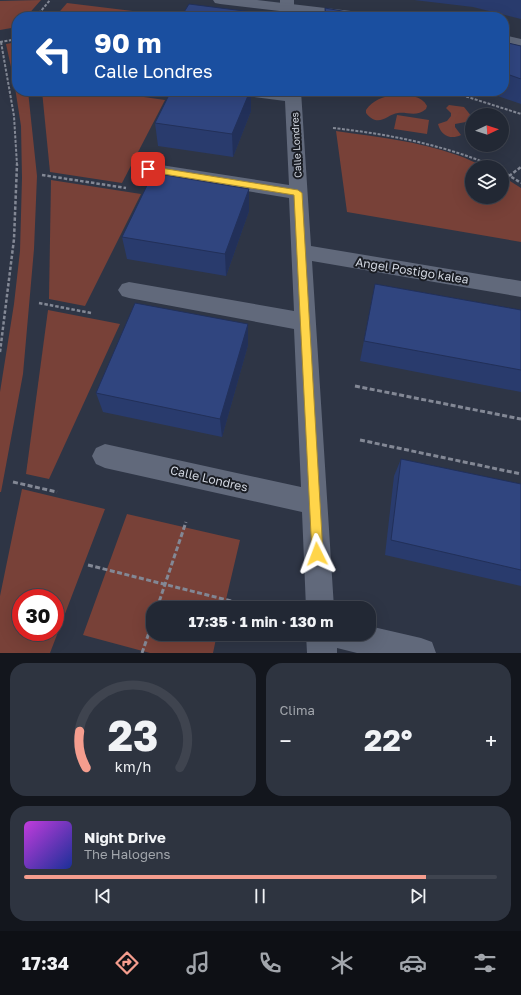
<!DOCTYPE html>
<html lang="es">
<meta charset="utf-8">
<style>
:root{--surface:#222834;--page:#2e3440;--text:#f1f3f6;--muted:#a2a6ac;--line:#3f444f;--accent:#f59d8e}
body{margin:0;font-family:"Golos Text",sans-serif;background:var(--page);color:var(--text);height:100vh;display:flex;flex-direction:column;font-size:15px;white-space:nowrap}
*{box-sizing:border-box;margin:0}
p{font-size:13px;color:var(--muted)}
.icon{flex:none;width:22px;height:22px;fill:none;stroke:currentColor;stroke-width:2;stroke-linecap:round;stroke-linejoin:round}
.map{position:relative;height:653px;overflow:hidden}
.details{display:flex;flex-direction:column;gap:10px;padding:10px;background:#13161d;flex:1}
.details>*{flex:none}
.guide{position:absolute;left:12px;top:12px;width:497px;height:84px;border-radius:16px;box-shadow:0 4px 16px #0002,0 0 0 1px var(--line);background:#1a4fa0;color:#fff;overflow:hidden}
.needle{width:26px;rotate:86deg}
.controls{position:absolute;left:465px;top:108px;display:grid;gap:8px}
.controls a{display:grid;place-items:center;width:44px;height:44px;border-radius:50%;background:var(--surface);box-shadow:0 4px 16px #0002,0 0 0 1px var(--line);font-size:20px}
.speed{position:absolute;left:12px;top:589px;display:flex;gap:8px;font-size:20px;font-weight:700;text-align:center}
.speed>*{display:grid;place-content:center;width:52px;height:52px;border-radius:50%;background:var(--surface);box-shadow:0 4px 16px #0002,0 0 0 1px var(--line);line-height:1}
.speed .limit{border:6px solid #d22;background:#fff;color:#111}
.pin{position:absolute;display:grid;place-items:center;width:34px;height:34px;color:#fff;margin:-17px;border-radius:8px;box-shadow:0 2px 6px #0006}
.me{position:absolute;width:44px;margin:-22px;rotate:357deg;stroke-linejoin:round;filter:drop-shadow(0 0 3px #0008)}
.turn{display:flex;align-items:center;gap:14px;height:84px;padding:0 16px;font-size:18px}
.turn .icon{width:52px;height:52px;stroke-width:2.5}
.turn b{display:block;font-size:28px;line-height:34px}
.big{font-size:30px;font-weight:700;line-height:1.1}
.details .widget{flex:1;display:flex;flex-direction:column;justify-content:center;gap:6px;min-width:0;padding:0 14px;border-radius:16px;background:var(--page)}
.details .dial{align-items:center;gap:0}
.dial svg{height:104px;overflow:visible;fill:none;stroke:var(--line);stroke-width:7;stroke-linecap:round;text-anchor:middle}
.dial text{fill:var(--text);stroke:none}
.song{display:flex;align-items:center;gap:12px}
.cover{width:48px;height:48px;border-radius:6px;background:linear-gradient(135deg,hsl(290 70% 55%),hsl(230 70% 35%))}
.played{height:4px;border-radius:2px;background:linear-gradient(90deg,var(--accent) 85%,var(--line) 85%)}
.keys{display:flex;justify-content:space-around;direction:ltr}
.heat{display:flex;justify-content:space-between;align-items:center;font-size:22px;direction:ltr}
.details .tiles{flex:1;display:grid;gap:10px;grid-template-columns:1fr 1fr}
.widget:last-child{grid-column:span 2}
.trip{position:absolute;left:146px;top:601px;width:230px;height:40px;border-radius:16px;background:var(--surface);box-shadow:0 4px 16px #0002,0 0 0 1px var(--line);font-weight:700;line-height:40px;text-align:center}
.tab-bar{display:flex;height:64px;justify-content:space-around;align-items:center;background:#0e1015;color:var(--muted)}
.tab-bar .icon{width:28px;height:28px}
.tab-bar .on{color:var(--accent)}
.tab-bar b{font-size:18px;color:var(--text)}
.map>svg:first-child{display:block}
</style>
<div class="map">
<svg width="521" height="653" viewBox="0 0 521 653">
<rect width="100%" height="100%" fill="#2e3545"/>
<g fill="#784138" fill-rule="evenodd">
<path d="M41,0L26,17H17V27L0,30V1Z"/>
<path d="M67,3L149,13L148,17H55Z"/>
<path d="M17,42V91H28L37,176L34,249L23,374L1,492H0V392L14,304L20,251L22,178L21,126L14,81L6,44Z"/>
<path d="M42,91H102L165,100L122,183L50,172Z"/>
<path d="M394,95C405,95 421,94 427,106L426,109C417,117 408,112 398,113C387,114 379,129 366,113V110C373,100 382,97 394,95Z"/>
<path d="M449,105L464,107L472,117L471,121L455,124V127L461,135C451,140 441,136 438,124L447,121L451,116V113L446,108Z"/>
<path d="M397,115L429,120L427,134L394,129Z"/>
<path d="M336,131C376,137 418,141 457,155C466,158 476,163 485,167H472V197H502V176L521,188V242L347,212Z"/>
<path d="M51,180L141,194L85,306L49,299Z"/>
<path d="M48,310L120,324L49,479L26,474Z"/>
<path d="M22,489L105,509L50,653H0V596ZM21,598H55V632H21Z"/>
<path d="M127,514L240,540L224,608H153V634H217L213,653H150L83,635Z"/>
</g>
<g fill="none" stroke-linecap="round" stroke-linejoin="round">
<g stroke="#838895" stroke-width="2" stroke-dasharray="3 1.5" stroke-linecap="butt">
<path d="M36,17L50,0"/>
<path d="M0,42L17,39"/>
<path d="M1,42L14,116L17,165"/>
<path d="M123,91L141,94"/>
<path d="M449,91L521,114"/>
<path d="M333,128C387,134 440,144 491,165"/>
</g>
<g stroke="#838895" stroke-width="2.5" stroke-dasharray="3.5 2" stroke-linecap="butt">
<path d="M488,164L495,167"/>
<path d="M502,171L521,183"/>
<path d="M42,175L126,188"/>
<path d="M509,176L521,167"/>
<path d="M39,303L91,313"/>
<path d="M0,352L14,239L17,164"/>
</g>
<g stroke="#838895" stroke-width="3" stroke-dasharray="5 2.5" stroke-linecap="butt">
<path d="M355,386L521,419"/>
<path d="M360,440L521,474"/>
<path d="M13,482L57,492"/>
<path d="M88,565L251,606"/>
<path d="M157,608L186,522"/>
<path d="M142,653L153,621"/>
</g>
<g fill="#61697b" fill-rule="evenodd">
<rect x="280" y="0" width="14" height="17"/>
<path d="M239,91H301L311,246L521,281V297L312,261L334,608H306L302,512L105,468L96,464L92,456L96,448L105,444L301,487L294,329L129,298L122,296L118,290L122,284L129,282L294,311L289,198L148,175L142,173L139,169L142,165L148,163L289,185L285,101L247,96L241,94Z"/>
<path d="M369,626L421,638L432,642L436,653H357L337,648V653H307L306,634H369Z"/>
</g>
<g fill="#61697b" fill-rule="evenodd">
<path d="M213,0H257L368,13L373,14L375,17H331L220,4L215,3Z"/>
<path d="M504,35L521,39V47L504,43Z"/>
</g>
</g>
<g fill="#293b6d">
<path d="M414,0H521V19L473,7Z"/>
<path d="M325,8L376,17H324Z"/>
<path d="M504,42L521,46V104L495,95L481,91H504Z"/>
<path d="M251,111L233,157L158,146L155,123Z"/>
<path d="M249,189V211L226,276L127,259L122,237Z"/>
<path d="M375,284L521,310V392L360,361Z"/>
<path d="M248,324V345L222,437L103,412L96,393Z"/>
<path d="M401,459L521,484V586L385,555L394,476Z"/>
</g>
<g fill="#223059">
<path d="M252,12V17H249Z"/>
<path d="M250,91H251V111L233,157L232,134Z"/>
<path d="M249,189V211L226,276L225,254Z"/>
<path d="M248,324V345L222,437L220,419Z"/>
</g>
<g fill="#30457f" stroke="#223059">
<path d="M189,4L252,12L249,17H181Z"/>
<path d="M325,8L376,17H326Z"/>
<path d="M504,42L521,46V79L504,73Z"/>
<path d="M171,91H250L232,134L155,123Z"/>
<path d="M153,173L249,189L225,254L122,237Z"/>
<path d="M375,284L521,310V370L364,341Z"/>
<path d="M135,303L248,324L220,419L96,393Z"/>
<path d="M401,459L521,484V570L391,540Z"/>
</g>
<path fill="#ffd54a" stroke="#a68a30" d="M148,166L298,190L302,193L323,554L321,558L317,560L313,558L312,554L294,195L145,171L144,169Z"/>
<g text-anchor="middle" stroke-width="4" stroke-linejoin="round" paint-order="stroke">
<g font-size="10" fill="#d2d7e1" stroke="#1a1d24">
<text transform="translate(296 145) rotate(-93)" y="4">Calle Londres</text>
</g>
<g font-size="12" fill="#d2d7e1" stroke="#1a1d24">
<text transform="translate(412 271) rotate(9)" y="4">Angel Postigo kalea</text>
<text transform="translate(209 479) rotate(13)" y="4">Calle Londres</text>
</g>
</g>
</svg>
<div class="controls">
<a><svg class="needle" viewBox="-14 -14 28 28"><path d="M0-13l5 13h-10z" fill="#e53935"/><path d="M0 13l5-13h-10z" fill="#a2a6ac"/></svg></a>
<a><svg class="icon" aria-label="layers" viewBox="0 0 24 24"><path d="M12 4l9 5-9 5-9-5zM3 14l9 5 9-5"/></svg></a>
</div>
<div class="speed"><div class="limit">30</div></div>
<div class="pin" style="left:148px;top:169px;background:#d93025"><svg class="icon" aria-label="arrive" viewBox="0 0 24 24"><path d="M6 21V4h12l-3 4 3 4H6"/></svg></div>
<svg class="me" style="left:317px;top:554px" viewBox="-20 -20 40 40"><path d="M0-17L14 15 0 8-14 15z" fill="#ffd54a" stroke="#fff" stroke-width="4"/></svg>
<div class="trip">17:35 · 1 min · 130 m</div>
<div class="guide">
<div class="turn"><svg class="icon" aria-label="left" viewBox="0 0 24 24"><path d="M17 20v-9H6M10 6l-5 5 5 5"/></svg><div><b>90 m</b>Calle Londres</div></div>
</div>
</div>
<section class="details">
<div class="tiles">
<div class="widget dial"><svg viewBox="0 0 100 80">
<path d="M14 69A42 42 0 1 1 86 69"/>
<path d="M14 69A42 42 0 0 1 9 41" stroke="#f59d8e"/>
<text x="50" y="56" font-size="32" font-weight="700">23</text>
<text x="50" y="72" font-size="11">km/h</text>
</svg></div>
<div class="widget"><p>Clima</p>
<div class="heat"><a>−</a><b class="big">22°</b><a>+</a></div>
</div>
<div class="widget">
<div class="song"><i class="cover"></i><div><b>Night Drive</b><p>The Halogens</p></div></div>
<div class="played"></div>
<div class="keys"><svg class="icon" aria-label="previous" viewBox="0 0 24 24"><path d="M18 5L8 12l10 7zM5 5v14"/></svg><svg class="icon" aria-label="pause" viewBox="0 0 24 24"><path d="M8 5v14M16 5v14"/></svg><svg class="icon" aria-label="next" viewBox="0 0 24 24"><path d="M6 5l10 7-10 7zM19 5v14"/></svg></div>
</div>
</div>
</section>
<nav class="tab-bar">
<b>17:34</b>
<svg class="icon on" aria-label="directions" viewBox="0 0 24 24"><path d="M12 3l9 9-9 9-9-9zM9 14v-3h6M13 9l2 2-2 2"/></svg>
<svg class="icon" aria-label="music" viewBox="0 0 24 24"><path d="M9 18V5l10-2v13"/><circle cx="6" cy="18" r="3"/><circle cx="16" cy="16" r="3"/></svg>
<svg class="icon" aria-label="phone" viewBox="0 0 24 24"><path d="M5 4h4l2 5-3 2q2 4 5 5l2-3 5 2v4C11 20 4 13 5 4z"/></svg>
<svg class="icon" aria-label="climate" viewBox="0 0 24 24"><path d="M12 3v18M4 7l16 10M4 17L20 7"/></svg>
<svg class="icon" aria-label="car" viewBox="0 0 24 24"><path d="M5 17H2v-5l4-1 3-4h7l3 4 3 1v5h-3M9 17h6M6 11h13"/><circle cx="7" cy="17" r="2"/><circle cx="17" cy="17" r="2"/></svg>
<svg class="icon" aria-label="filters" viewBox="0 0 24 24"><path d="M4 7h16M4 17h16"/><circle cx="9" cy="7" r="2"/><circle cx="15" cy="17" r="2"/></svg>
</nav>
